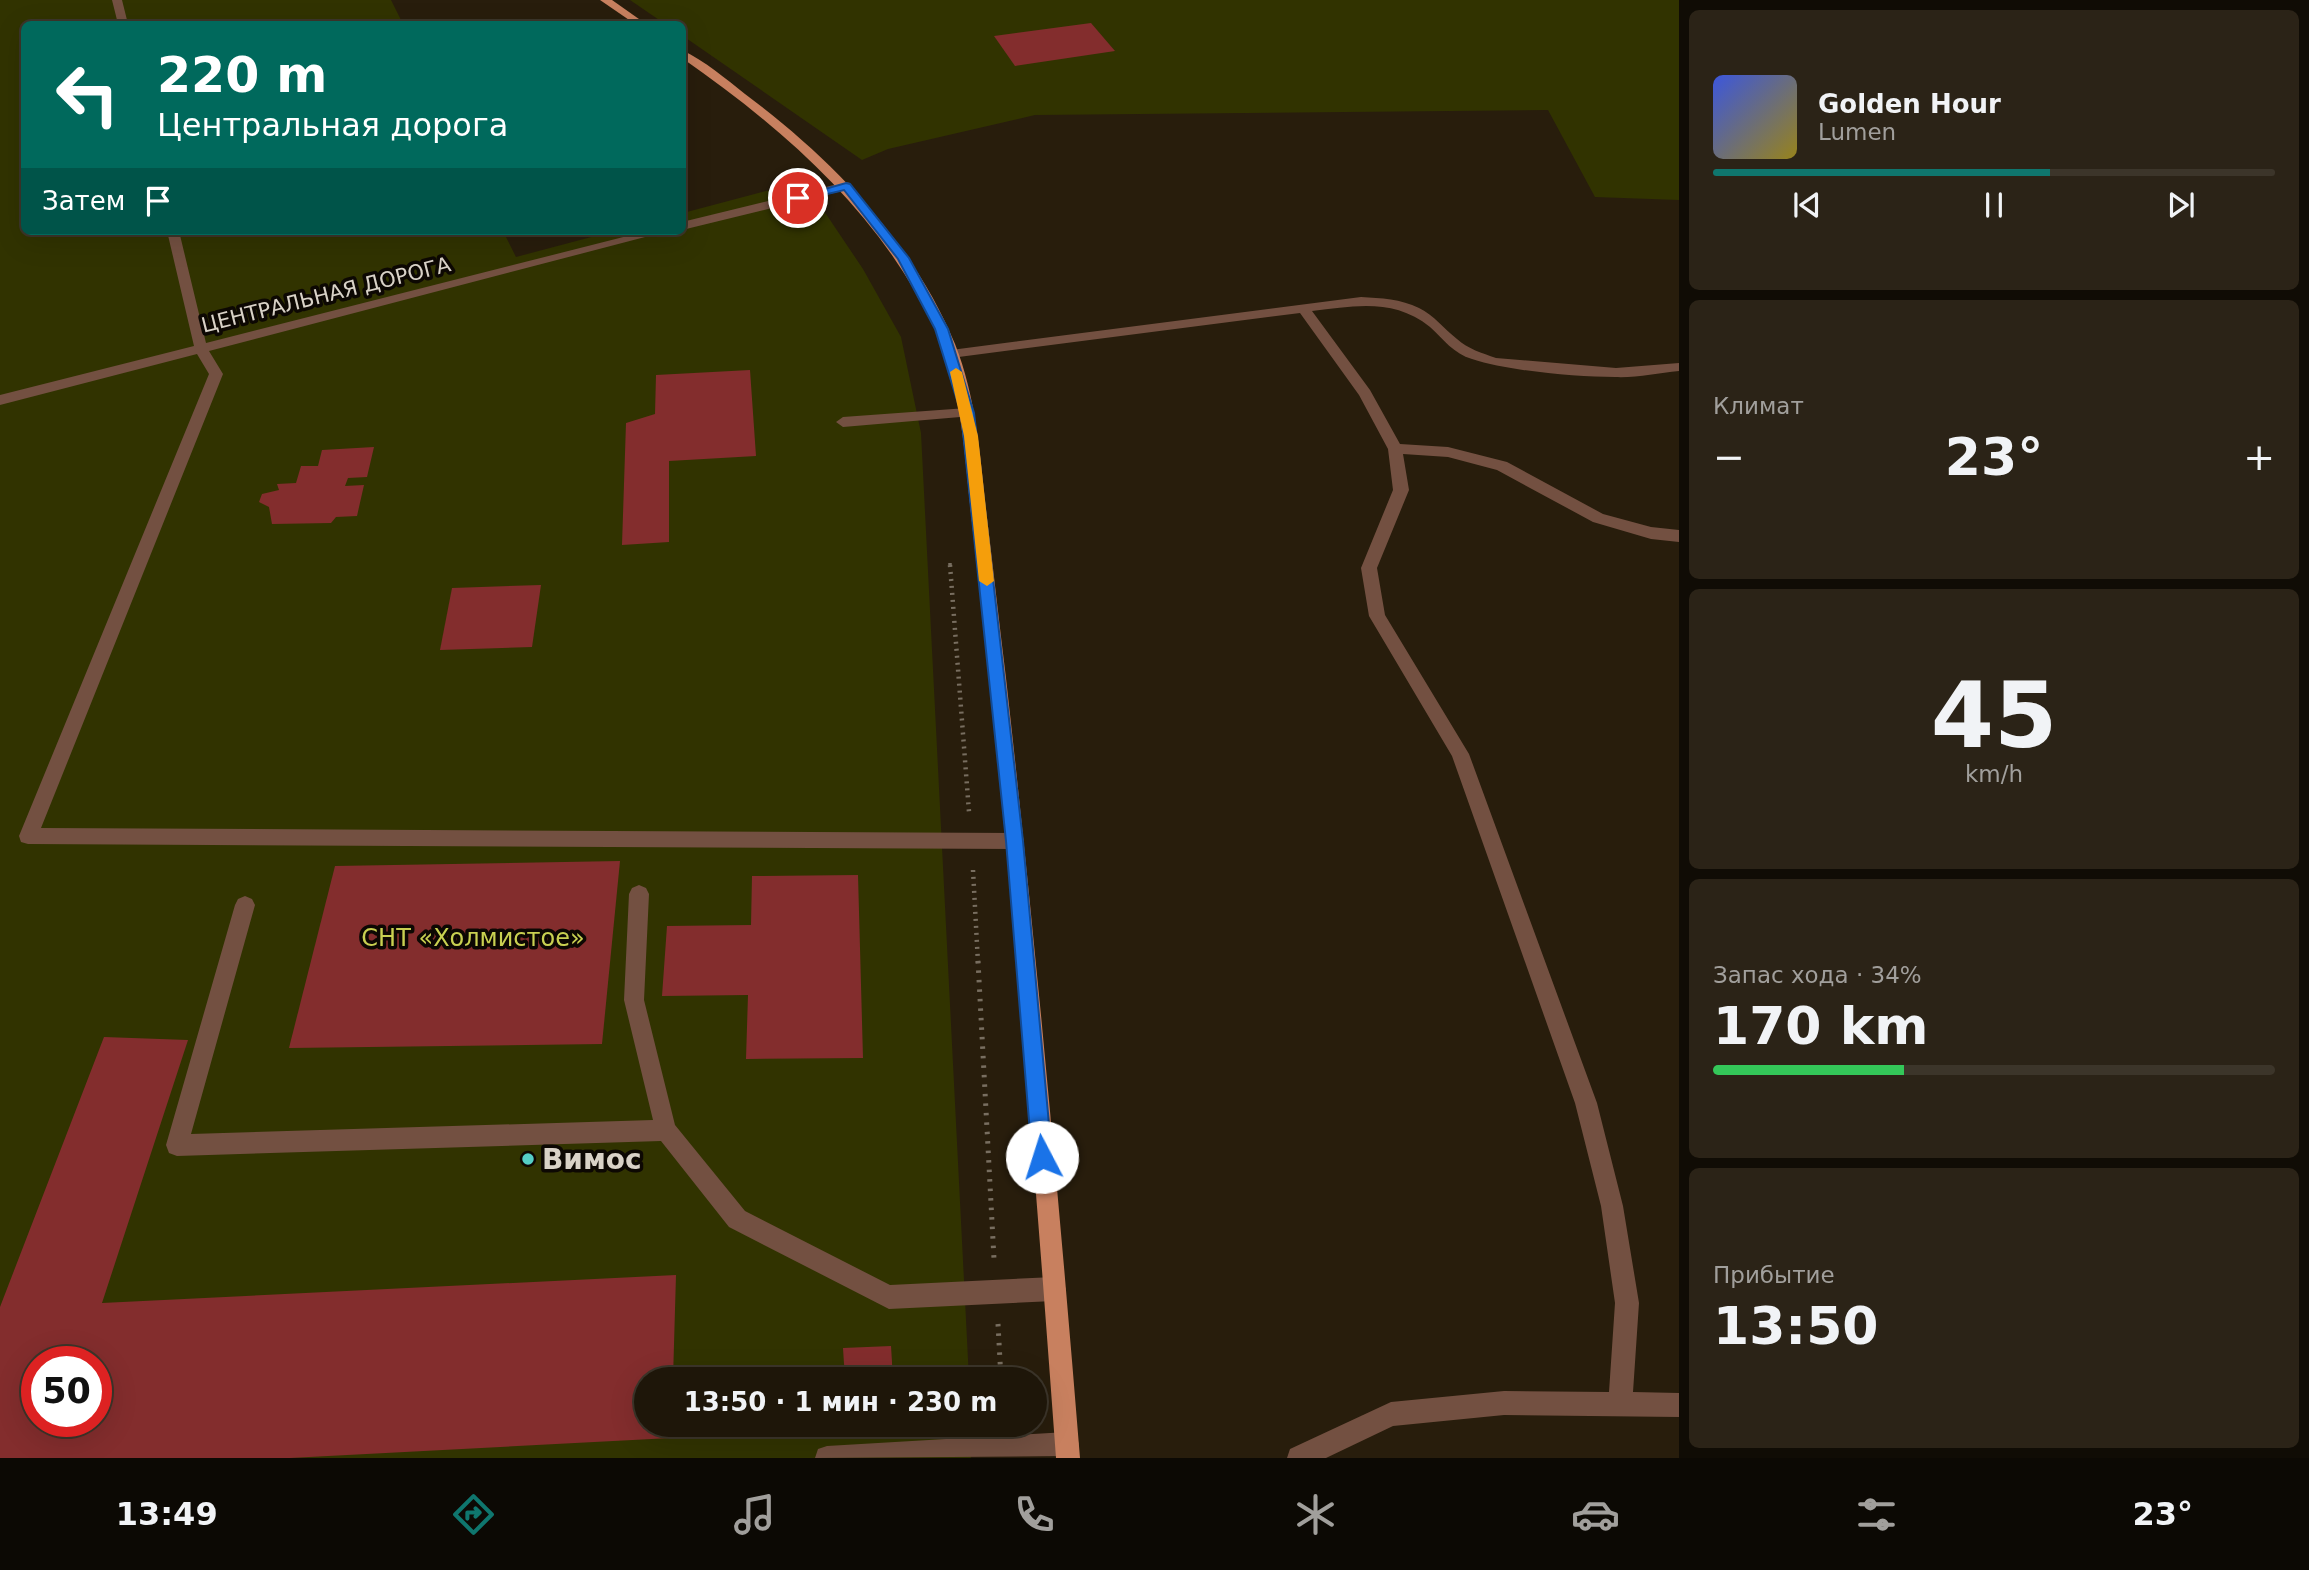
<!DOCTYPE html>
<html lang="ru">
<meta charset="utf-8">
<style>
:root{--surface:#1e1609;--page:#2b2317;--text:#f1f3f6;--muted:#a19f9c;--line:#3c352a;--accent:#0f766e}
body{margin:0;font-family:"DejaVu Sans",sans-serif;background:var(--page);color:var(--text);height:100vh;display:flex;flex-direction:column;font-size:26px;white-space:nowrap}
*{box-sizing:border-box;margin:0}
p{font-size:23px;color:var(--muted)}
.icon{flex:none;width:38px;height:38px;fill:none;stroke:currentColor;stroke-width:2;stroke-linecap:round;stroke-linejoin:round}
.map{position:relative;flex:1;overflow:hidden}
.drawer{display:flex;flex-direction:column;gap:10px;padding:10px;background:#100c05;width:630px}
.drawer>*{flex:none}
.guide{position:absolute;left:21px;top:21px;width:665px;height:214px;border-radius:10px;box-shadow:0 7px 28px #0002,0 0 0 2px var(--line);background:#00695c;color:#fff;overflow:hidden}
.speed{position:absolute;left:21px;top:1346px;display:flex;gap:14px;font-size:35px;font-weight:700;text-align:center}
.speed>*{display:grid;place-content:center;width:91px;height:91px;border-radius:50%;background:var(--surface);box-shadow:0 7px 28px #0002,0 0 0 2px var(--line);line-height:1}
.speed .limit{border:10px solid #d22;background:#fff;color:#111}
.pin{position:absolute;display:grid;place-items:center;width:60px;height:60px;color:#fff;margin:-30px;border:4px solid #fff;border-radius:50%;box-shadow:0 2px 7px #0007}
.me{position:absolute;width:77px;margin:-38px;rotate:355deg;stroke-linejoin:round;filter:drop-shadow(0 0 5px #0008)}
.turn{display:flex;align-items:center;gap:24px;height:147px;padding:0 21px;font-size:32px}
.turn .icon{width:91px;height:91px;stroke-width:2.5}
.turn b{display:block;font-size:49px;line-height:60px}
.then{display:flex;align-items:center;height:66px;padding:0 21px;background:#0003;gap:14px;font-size:26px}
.big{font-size:52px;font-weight:800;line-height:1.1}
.drawer .widget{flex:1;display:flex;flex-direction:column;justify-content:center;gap:10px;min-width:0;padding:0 24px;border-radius:10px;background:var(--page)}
.drawer .dial{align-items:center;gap:0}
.dial b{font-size:91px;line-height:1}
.song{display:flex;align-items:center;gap:21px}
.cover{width:84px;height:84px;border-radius:10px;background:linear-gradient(135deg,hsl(230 70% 55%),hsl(50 70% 35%))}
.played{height:7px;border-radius:4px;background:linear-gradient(90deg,var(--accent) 60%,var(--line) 60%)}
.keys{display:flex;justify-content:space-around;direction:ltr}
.heat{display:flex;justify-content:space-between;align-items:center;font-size:38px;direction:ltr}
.charge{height:10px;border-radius:5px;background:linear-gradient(90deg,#34c759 34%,var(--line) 0)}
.trip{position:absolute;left:634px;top:1367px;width:413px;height:70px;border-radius:35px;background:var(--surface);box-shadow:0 7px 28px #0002,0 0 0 2px var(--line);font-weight:800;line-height:70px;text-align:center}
.tabs{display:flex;height:112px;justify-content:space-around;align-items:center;background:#0c0904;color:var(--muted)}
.tabs .icon{width:49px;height:49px}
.tabs .active{color:var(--accent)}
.tabs b{font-size:32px;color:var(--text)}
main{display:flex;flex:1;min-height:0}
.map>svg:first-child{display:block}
</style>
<main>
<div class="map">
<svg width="1679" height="1458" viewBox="0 0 1679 1458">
<rect width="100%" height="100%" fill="#281d0c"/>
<g fill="#313300" fill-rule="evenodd">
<path d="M0,0H391L403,24H24V231H503L516,257L614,231H682L683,213L800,182L826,214L863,269L901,337L921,433L969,1379H646V1424L970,1425L971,1458H0ZM37,1362H96V1421H37Z"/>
<path d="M630,0H1679V200L1595,197L1548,110L1035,115L888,149L862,160L683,36L682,24H665Z"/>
</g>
<g fill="#832d2d" fill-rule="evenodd">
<path d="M1091,23L1115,51L1015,66L994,36Z"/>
<path d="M750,370L756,456L669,461V542L622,545L626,423L655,414L656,375Z"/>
<path d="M374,447L367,477L348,478L345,486L364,485L357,516L336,517L331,523L272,524L269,507L259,502L262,494L279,490L277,484L296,483L301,466H318L322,450Z"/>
<path d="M541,585L532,647L440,650L452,588Z"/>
<path d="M620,861L602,1044L289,1048L335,866Z"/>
<path d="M858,875L863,1058L746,1059L748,995L662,996L667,926L751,925L752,876Z"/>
<path d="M104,1037L188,1040L102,1303L676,1275L673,1379H646V1424H672L671,1438L290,1458H0V1307ZM37,1362H96V1421H37Z"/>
<path d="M891,1346L893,1379H845L843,1348Z"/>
</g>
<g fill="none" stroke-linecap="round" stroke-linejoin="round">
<path stroke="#786e60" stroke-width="3.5" stroke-dasharray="2 4.5" stroke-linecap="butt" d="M950,563V567"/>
<g stroke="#786e60" stroke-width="4.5" stroke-dasharray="2 5" stroke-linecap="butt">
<path d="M950,565L969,812"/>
<path d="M973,870L978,963"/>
</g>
<g stroke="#786e60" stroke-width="5" stroke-dasharray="2.5 7" stroke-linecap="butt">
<path d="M978,961L994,1259"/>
<path d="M998,1324L1001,1379"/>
</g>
<g fill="#735041" fill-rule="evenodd">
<path d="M112,0H122L128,24H118Z"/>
<path d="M846,182L850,183V189L682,230V222Z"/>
<path d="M167,231H179L206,343L647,231H668L209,351L223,374L41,828L1015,833L1022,835L1024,841L1022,847L1015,849L28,844L21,842L19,836L209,374L197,354L0,405V395L194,346Z"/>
<path d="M1361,297C1381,298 1401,299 1419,308C1434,315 1444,329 1457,339C1468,349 1482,353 1496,358L1616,368L1679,363V371C1658,373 1636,378 1615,377C1575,377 1509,371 1472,359C1454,354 1443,339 1430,327C1394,298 1355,306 1312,311L1370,390L1400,444L1448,447L1507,462L1603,514L1651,527L1679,530V542L1651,539L1593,522L1497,470L1448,457L1403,454L1409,490L1377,568L1385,615L1469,754L1597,1103L1623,1206L1639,1303L1633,1392L1679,1393V1417L1504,1415L1393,1426L1326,1458H1287L1290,1449L1391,1402L1504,1391L1609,1392L1615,1303L1601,1206L1575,1103L1452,756L1369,616L1361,568L1393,490L1388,449L1359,395L1300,313L951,358L944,354L951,350Z"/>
<path d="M967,408L974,413L972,416L843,427L836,422L843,417Z"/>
<path d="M639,885L646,888L649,894L644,1000L675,1125L745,1211L890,1285L1054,1277L1062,1281L1066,1289L1062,1297L1054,1301L889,1309L729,1227L661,1141L177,1156L169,1153L166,1145L235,905L238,899L245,896L252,899L255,905L191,1134L653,1120L624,1000L629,894L632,888Z"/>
<path d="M1067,1432L1076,1435L1079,1444L1076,1453L1067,1456L815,1458L818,1449L827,1446Z"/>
</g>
<g fill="#c8805f" fill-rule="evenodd">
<path d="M600,0H612L646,24H635Z"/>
<path d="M682,50C705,61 726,79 745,94C832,159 913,242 955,344C976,397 980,454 986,510C993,566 999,622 1006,678C1035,937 1059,1198 1080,1458H1056C1036,1185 1015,912 985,641C980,595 975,550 970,504C964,445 960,382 934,327C879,212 785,130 682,58Z"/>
</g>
</g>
<path fill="#1a73e8" stroke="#114b97" stroke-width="2" d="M846,183L850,184L909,258L948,329L974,413L1023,841L1052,1157L1049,1164L1042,1167L1035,1164L1032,1157L1006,841L961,413L935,329L898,259L844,190L798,201L793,198Z"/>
<path fill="#f59e0b" d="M956,368L962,372L978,436L994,581L987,586L979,581L964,436L950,372Z"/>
<circle fill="#55cec6" stroke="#0d0803" stroke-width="2.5" cx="528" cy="1159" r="7"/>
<g text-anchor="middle" stroke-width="7" stroke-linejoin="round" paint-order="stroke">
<g font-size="21" fill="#d9d2c7" stroke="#0d0803">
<text transform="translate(326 295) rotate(-14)" y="7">ЦЕНТРАЛЬНАЯ ДОРОГА</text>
</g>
<g font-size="24" fill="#c9d051" stroke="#0d0803">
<text x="473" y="946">СНТ «Холмистое»</text>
</g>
<g font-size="28" font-weight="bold" fill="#d9d2c7" stroke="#0d0803" text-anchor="start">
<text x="542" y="1169">Вимос</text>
</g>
</g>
</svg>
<div class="speed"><div class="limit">50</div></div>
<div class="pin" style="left:798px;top:198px;background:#d93025"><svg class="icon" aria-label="arrive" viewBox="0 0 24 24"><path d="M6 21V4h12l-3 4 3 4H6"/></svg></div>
<svg class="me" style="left:1042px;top:1157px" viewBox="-20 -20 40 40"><circle r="19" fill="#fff"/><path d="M0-13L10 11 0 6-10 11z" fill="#1a73e8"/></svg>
<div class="trip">13:50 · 1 мин · 230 m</div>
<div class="guide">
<div class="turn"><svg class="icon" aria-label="left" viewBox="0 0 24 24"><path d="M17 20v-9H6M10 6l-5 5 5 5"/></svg><div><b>220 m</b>Центральная дорога</div></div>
<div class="then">Затем<svg class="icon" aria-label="arrive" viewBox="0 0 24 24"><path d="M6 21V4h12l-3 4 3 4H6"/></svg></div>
</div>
</div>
<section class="drawer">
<div class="widget">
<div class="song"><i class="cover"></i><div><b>Golden Hour</b><p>Lumen</p></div></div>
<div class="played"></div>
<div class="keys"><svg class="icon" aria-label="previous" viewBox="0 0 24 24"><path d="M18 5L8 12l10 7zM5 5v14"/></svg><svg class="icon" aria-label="pause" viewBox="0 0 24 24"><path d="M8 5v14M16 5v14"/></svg><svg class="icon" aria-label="next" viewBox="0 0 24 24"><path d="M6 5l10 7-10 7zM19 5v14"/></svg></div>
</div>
<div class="widget"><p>Климат</p>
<div class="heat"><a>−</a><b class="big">23°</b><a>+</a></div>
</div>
<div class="widget dial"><b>45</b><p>km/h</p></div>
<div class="widget"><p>Запас хода · 34%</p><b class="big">170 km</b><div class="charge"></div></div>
<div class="widget"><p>Прибытие</p><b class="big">13:50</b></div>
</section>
</main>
<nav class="tabs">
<b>13:49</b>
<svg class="icon active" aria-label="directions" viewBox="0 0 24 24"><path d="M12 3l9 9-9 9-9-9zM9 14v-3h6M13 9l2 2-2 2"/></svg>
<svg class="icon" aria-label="music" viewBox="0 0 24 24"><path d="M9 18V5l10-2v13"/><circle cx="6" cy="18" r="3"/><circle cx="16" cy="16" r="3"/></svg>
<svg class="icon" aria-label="phone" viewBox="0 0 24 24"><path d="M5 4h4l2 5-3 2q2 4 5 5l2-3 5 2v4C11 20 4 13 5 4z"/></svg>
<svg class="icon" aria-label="climate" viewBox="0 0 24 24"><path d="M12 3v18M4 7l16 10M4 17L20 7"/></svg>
<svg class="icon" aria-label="car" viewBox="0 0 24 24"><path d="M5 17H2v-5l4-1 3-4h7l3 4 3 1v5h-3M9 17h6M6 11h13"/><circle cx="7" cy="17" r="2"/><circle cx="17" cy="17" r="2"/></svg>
<svg class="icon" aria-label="filters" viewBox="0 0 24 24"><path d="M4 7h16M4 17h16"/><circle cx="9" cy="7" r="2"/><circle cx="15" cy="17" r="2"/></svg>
<b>23°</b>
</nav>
